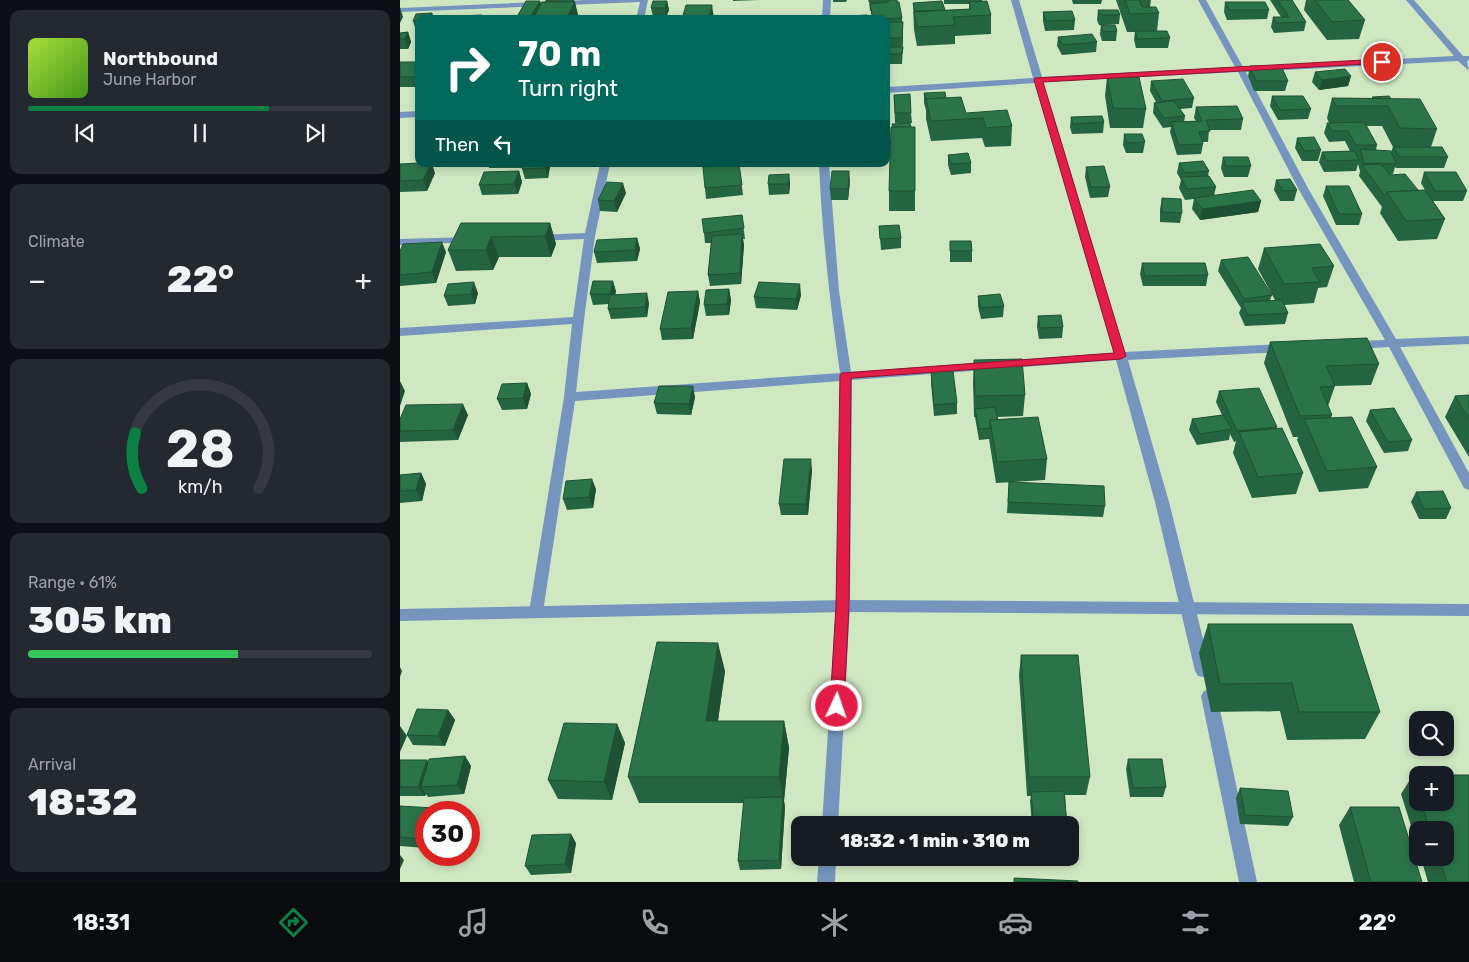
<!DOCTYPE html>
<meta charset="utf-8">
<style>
:root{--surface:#171b24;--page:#242831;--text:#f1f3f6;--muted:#9ea1a6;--line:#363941;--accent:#0b8043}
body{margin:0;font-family:Rubik,sans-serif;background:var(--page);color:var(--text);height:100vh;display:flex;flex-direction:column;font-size:19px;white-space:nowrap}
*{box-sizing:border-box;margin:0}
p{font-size:16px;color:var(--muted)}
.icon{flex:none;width:28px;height:28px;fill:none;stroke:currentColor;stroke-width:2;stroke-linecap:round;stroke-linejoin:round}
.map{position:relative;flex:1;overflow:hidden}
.details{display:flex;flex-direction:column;gap:10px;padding:10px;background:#0d0f14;width:400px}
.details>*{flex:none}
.guide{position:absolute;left:15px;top:15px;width:475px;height:152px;border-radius:10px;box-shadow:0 2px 8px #0003;background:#00695c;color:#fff;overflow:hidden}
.tools{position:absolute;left:1009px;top:711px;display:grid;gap:10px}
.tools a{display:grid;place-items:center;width:45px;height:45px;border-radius:10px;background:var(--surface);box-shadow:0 2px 8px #0003;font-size:25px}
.speed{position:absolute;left:15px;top:801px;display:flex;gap:10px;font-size:25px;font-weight:700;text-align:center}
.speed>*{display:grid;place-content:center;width:65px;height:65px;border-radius:50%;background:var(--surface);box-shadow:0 2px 8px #0003;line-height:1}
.speed .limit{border:8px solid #d22;background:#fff;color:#111}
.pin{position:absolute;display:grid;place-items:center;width:42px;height:42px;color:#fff;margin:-21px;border:2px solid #fff;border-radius:50%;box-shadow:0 1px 5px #0007}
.me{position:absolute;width:55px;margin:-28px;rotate:3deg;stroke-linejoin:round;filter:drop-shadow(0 0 4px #0008)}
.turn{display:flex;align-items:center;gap:18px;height:105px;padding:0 20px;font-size:22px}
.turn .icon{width:65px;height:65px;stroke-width:2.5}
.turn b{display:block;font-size:35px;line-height:42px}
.then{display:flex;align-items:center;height:48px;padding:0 20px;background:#0003;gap:10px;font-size:19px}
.big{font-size:38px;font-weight:800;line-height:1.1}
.details .card{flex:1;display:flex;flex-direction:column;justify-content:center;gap:8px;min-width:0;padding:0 18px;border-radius:10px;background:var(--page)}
.details .dial{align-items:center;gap:0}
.dial svg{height:130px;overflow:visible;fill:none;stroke:var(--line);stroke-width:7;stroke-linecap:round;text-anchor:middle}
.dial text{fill:var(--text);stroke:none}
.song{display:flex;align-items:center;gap:15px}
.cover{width:60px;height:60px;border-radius:8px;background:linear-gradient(135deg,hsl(80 70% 55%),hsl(100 70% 35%))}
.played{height:5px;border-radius:2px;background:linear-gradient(90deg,var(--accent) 70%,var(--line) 70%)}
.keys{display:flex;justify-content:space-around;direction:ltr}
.heat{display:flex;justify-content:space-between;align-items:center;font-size:28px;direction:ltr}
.charge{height:8px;border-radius:4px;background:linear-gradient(90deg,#34c759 61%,var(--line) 0)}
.trip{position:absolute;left:391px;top:816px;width:288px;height:50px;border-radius:10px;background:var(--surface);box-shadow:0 2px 8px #0003;font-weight:800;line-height:50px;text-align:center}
.dock{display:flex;height:80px;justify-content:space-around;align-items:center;background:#090b0e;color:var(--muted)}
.dock .icon{width:35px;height:35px}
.dock .on{color:var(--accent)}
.dock b{font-size:22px;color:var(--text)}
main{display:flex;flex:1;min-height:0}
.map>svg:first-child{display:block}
</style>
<main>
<section class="details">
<div class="card">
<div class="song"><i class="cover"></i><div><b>Northbound</b><p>June Harbor</p></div></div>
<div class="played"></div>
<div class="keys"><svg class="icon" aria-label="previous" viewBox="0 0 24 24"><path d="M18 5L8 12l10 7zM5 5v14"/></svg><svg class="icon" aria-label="pause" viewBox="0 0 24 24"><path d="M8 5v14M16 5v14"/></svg><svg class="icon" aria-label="next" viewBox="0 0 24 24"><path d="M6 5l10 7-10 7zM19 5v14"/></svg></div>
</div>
<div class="card"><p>Climate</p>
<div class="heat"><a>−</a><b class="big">22°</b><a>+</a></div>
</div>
<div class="card dial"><svg viewBox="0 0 100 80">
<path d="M14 69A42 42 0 1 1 86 69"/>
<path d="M14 69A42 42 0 0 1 10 35" stroke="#0b8043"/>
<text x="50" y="56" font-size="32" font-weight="700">28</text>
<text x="50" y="72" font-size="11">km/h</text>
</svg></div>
<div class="card"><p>Range · 61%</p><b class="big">305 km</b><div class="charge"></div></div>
<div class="card"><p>Arrival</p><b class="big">18:32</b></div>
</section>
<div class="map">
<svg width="1069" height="882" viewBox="0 0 1069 882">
<rect width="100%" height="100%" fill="#cfe8c2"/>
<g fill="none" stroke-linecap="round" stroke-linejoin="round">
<g fill="#7595be" fill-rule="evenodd">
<path d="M185,0H248L244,19H236L240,2L0,12V8Z"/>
<path d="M423,0H431L430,19H422Z"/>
<path d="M611,0H619L642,77L835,67L798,0H806L843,67L1054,56L1006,0H1014L1063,56H1069V60L1067,61L1069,71L1058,61L846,72L909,190L996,339L1069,336V344L1000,347L1069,473V490L1064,488L989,347L954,349L948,345L954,341L985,340L899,190L838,72L643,82L725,352L884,344L890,348L884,352L728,360L769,502L811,671L808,676L803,677L798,676L795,671L755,502L716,360L452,380L450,606L438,825H422L436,606L440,381L175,401L143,612L141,616L136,618L131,616L129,612L164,397L172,324L0,336V328L173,317L184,239L137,241L132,238L137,235L185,233L200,164H210L195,236L184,320L176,392L440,373C430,303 422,234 419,164H429L439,291L451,372L714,353L635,83L486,93V87L633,78Z"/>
<path d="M19,111V117L0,118V112Z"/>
<path d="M70,237L74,238L75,240L74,242L0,245V239Z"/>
<path d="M809,689L814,691L817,696L857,882H839L801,696L804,691Z"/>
<path d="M419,858H436L435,882H417Z"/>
</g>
<path fill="#7595be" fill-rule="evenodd" d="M443,600L1069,604V616L443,612L0,621V609Z"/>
</g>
<g fill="#256440" fill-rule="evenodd">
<path d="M153,0H174L179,19H119L118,15L140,1L141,5L146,2Z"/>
<path d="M333,0H359L333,1Z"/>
<path d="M433,0H447L446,2H433Z"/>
<path d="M469,0H497L502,18L503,31L502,64H486V19H472L471,11H470Z"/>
<path d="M544,0H582V2L591,15V34L555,36V44L517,46L514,30L513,3L545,10L569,9V4H544Z"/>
<path d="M672,0H702L701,4H673Z"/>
<path d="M716,0H751L750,7L759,13L757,31L770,38L768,48H736L734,40L735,32H727Z"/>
<path d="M870,0H892L906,22L904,31L874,33L871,27L873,17H881Z"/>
<path d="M906,0H948L965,20L959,39L927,40L904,10Z"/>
<path d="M267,1L269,10L266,17H253L251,8Z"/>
<path d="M825,2L869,10L867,19L827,20L824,12Z"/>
<path d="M698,10L720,15L719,24L704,25L717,31L716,41H702L700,34L701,25H699L697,20Z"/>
<path d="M643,12L675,20L674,30L645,31L643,21Z"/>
<path d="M32,13L34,19H19V30L16,31L13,21Z"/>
<path d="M8,32L11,42L8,49H0V33Z"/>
<path d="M658,37L697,42L696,52L662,55L657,46Z"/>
<rect x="0" y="62" width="19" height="25"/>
<path d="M850,66L888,81L885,91H854L848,76Z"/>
<path d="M915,72L951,76L948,86L919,90L912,82Z"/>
<path d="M707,77L746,109L743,128H710L705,96Z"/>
<path d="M751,81L794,98L792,108L780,109L785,116L784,122L796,121L794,118L796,107L843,119L841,130H809L808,142H802L803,144L801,154L777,155L770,132L771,127L763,128L753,113L754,103L756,102L750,91Z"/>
<path d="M524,93L546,98L566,113L612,126L611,146L585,147L582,138L531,141L526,119V110L524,103Z"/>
<path d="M494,95L511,113L512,123H510L511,127H515V211H489V191L506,123H495Z"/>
<path d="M872,96L911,109L908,119L878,120L870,106Z"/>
<path d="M972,97L991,99L1037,129L1031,147L1048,157L1044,168H996L995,167L993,174H990L1018,190H1025L1021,183L1024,172L1067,191L1063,201H1033L1045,219L1037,239L998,241L980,213L982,207L959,176L960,171L958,164L956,171L924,172L919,162L922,152L950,151L945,141L929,142L924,133L927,123H929L927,118L932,98H972ZM967,126H982L993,147L991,152L976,150L977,145Z"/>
<path d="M671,117L704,122L703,133L672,134L670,127Z"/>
<path d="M724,134L745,142L743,153H726L723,145Z"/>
<path d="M897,138L921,150L918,161H902L895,148Z"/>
<path d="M548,155L571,163V173L551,175L548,165Z"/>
<path d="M823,157L851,166L848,177H824L821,168Z"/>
<path d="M779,163L809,171L808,176L816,187L814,196L861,201L858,212L800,220L792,209L794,199L785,200L779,188L781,180L777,173Z"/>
<path d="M0,164L35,173L27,191L0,192Z"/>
<path d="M88,164H169L168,166H150L148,178L125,179L122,169L123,168H89Z"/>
<path d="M307,164H339L343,195L306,199L305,188Z"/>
<path d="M686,167L710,187L708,197L690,198L685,177Z"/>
<path d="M119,171L122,182L118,194L82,195L79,185Z"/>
<path d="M389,174L390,185L389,194L369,195L368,184Z"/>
<path d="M876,180L897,190L894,201H880L874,190Z"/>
<path d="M450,181L448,200H431L430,189Z"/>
<path d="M926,186L962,214L959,225H936L923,196Z"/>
<path d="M226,193L217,212L200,211L198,200Z"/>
<path d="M762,198L782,213L780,223L760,222V209Z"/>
<path d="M342,215L345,239H343L344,245L341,284L310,286L308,275L311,243H305L304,233Z"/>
<path d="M61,223H150L156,244L151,257H99L93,270L56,271L48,250Z"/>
<path d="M479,226L501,238V248L481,250Z"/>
<path d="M237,238L240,249L237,261L197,263L194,252Z"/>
<path d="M550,241L572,251V262H550Z"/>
<path d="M864,248L934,266L927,287L918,288L914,303L884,305L888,313L885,324L845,326L839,313L841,308L818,271L821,260L872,295L870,300H875L858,269Z"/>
<path d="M0,251L46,252L36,283L0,286Z"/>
<path d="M742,263L808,275L806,286H743L740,274Z"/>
<path d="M329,289L331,300L329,315L306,316L304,305Z"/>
<path d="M216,291L215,295L249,303L247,317L211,319L208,309L209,304L193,305L190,294Z"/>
<path d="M298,291L300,302L293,339L262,340L260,329Z"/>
<path d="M78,293L75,304L48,306L44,296Z"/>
<path d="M401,295L397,310L356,308L354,297Z"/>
<path d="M578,296L604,306L603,317L581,319L578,306Z"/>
<path d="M638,316L663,327L662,338L639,339L637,327Z"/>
<path d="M870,342L979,364L971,385L935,386L928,406L932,415L931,418L977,467L968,488L919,492L897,440L898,437H893L864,363Z"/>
<path d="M574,360L625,395L623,416L597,417L598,420L647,459L645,480L596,483L589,439L579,440L575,417H574L573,381Z"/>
<path d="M531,372L557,403V414L534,416L531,383Z"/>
<path d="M127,383L131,394L127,409L102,410L97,399Z"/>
<path d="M819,391L877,427L876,428L903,473L896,494L852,498L833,453L836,441L834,442L830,434L829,440L797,445L789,430L792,419L822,415L816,402Z"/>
<path d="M1069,395V457L1045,417L1055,396Z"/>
<path d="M295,397L291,415L257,414L254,403Z"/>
<path d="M970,410L1012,440L1008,451L984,453L966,421Z"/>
<path d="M68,415L58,440L0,442V431Z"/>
<path d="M412,470L408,515H381L379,504Z"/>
<path d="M21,473L26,484L22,501L0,503V475Z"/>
<path d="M609,482L705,506L703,517L607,513Z"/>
<path d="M196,489L193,508L167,510L163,499Z"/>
<path d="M1016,492L1051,508L1046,519H1019L1011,502Z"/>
<path d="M808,624L980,712L965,739L887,740L880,711L811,712L799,653Z"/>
<path d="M621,655L690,777L686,795H665L667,825H632L630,801L631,796H627L619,675Z"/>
<path d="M325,671L318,721H384L389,748L384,801L385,807L381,869L340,870L338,861L344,803H239L228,777Z"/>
<path d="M48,710L55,720L45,746L13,745L7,735Z"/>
<path d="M217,724L225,743L212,800L158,799L148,780Z"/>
<path d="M65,756L71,766L64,794L28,797L26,794L25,796H0V760L28,762Z"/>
<path d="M728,759L766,787L763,797H730L726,769Z"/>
<path d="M1013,775H1018V802H1045L1069,882H1028L1021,858H1045V830H1018V848L1001,794Z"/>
<path d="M840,788L893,817L888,826L840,824L836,798Z"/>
<path d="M0,806L26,812V848L0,846Z"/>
<path d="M950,807L1022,882H954L939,825Z"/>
<path d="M176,843L171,873L131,875L125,866Z"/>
</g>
<g fill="#1e5134">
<path d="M173,0L174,3L175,2L179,19H166Z"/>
<path d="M140,1L142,10L138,19H132L131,16Z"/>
<path d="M267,1L269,10L266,17L265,8Z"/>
<path d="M312,5L314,19H309Z"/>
<path d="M0,7L3,17L0,23Z"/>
<path d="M32,13L34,19H30Z"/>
<path d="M503,22V31L502,64V38Z"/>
<path d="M8,32L11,42L8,49L5,39Z"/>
<path d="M19,71V87L15,77Z"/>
<path d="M951,76L948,86L919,90L922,80Z"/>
<path d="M31,164H32L35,173L27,191L23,180Z"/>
<path d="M146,164H149L150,167L148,178L145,168Z"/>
<path d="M119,171L122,182L118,194L114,184Z"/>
<path d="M449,171L450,181L448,200V189Z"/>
<path d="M389,174L390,185L389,194L388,184Z"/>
<path d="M223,183L226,193L217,212L214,201Z"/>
<path d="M861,201L858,212L800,220L802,209Z"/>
<path d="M150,223L156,244L151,257L145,236Z"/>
<path d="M342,234L344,245L341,284L340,273Z"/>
<path d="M91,237L99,257L93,270L86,250Z"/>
<path d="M237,238L240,249L237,261L235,250Z"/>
<path d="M42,242L46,252L36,283L32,272Z"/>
<path d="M213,281L216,291L213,304L210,294Z"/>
<path d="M74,282L78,293L75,304L71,294Z"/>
<path d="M400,284L401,295L397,310L396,299Z"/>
<path d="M329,289L331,300L329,315L327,304Z"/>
<path d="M298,291L300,302L293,339L291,328Z"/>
<path d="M247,293L249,303L247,317L245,307Z"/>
<path d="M0,381L5,391L0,406Z"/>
<path d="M127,383L131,394L127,409L123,398Z"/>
<path d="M293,386L295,397L291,415L289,404Z"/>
<path d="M63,404L68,415L58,440L53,430Z"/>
<path d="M411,459L412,470L408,515L406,504Z"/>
<path d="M21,473L26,484L22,501L16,490Z"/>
<path d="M192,479L196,489L193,508L189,497Z"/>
<path d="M318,643L325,671L314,748L306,721Z"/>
<path d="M0,667L2,671L0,677Z"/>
<path d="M48,710L55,720L45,746L38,736Z"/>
<path d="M384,721L389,748L384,801L385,807L381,869L379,860L383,799L379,777Z"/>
<path d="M217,724L225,743L212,800L204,782Z"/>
<path d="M0,726L7,736L0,752Z"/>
<path d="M65,756L71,766L64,794L57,785Z"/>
<path d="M27,760L33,770L21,787L26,794L25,796L18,787Z"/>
<path d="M34,808L37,812H32Z"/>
<path d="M26,827V845L21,839Z"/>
<path d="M171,834L176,843L171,873L165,864Z"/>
<path d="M0,855L4,860L0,869Z"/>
</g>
<g fill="#2b744a" stroke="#1e5134">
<rect x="146" y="0" width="27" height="2"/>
<path d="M469,0H497V2H499L502,18L473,19L470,4L489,2H469Z"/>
<path d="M725,0H739L742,7H756L759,13L730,14Z"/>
<path d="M878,0H892L906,22L876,23L873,17H889Z"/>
<path d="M915,0H948L965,20L932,22Z"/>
<path d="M126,1H140L131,16L118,15Z"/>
<path d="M253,1H267L265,8H251Z"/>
<path d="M542,1L545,10L515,11L513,3Z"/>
<path d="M587,1L591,15L553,17L555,25L517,27L514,12L571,9L569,2Z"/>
<path d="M142,2H175L166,19H133Z"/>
<path d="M825,2H865L869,10H829Z"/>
<path d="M286,5H312L309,19H282Z"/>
<path d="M698,10H718L720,15H700Z"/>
<path d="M672,11L675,20L646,21L643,12Z"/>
<path d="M32,13L30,19H19V20L13,21L16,14Z"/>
<path d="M82,15L81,19H57L58,16Z"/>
<path d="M467,15V19H434V17Z"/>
<path d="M111,16L110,19H89V18Z"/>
<path d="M486,22H503L502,38H486Z"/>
<path d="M701,25H715L717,31L703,32Z"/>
<path d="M735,31H767L770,38L737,39Z"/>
<path d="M8,32L5,39H0V33Z"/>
<path d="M692,34L697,42L663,45L658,37Z"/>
<path d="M486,47H503L502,54H486Z"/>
<path d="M0,62H19V71L15,77H0Z"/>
<path d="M850,66H881L888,81H856Z"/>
<path d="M945,69L951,76L922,80L915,72Z"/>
<path d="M707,77H739L746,109L713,108Z"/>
<path d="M783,79L794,98L762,101L751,81Z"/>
<path d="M545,92L546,98L526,99V100L524,93Z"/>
<path d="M510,94L511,113H495L494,95Z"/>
<path d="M872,96H903L911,109L880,110Z"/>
<path d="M989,96L991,99L973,98L972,97Z"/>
<path d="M561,97L566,113L607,110L612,126L586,128L583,118L531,121L526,99Z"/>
<path d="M932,98L1020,99L1037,129L1000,128L988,106H936Z"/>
<path d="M774,101L785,116L764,118L754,103Z"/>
<path d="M837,106L843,119L806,120L810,131L799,132L803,144L779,145L771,122L802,121L796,107Z"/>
<path d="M702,116L704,122L673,124L671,117Z"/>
<path d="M964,122L977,145H956L948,131H932L927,123Z"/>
<path d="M510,123L511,127H493L492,124Z"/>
<path d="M491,127H515V191H489Z"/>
<path d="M724,134H742L745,142L727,143Z"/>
<path d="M914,137L921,150L904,151L897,138Z"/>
<path d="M993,147H1042L1048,157H999Z"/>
<path d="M960,149L991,151L996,164L964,163Z"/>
<path d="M954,151L959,160L927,161L922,152Z"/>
<path d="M568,153L571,163L551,164L548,155Z"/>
<path d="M823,157H848L851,166H826Z"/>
<path d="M803,161L809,171L785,173L779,163Z"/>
<path d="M19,163V164H31L23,180L0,181V164Z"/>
<path d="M124,164H146L145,168L122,169Z"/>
<path d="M331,164H339L342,185L305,188L303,167Z"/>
<path d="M981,164L990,175L1005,174L1018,190L987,192L985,196L962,165Z"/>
<path d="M704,166L710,187H691L686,167Z"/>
<path d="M119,171L114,184L79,185L84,172Z"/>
<path d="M432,171H449L448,189H430Z"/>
<path d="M1024,172H1056L1067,191H1035Z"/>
<path d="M389,174L388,184H368L369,175Z"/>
<path d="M809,176L816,187L787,189L781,177Z"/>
<path d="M890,179L897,190L883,191L876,180Z"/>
<path d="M207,182L223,183L214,201L198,200Z"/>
<path d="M926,186H949L962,214H939Z"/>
<path d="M853,190L861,201L802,209L794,198Z"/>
<path d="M1025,190L1045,219L1006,221L987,192Z"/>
<path d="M762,198L781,199L782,213L762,212Z"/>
<path d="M342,215L344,228L304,233L302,219Z"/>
<path d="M61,223H150L145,236L91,237L86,250H48Z"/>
<path d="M499,225L501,238L480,239L479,226Z"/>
<path d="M342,234L340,273L308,275L312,236Z"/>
<path d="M237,238L235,250L194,252L197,240Z"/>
<path d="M550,241H571L572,251H550Z"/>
<path d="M42,242L32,272L0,275V251L3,244Z"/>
<path d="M920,244L934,266L912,268L920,282L884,284L864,248Z"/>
<path d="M848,257L872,295L844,299L821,260Z"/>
<path d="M742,263H805L808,275L745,276Z"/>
<path d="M193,281H213L210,294H190Z"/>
<path d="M74,282L71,294L44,296L48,284Z"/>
<path d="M359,282L400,284L396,299L354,297Z"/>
<path d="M329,289L327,304L304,305L306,290Z"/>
<path d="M298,291L291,328L260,329L268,292Z"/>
<path d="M247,293L245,307L208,309L210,295Z"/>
<path d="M600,294L604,306L581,308L578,296Z"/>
<path d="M882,300L888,313L848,315L842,302Z"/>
<path d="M661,315L663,327L640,328L638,316Z"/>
<path d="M967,338L979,364L926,366L935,386L920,387L932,415L900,416L870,342Z"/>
<path d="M622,359L625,395L575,396L574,360Z"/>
<path d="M553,371L557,403L534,405L531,372Z"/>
<path d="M127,383L123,398L97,399L102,384Z"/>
<path d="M259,386H293L289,404L254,403Z"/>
<path d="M859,388L877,427L837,431L819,391Z"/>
<path d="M1069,395V419L1055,396Z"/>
<path d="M63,404L53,430L0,431V419L6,405Z"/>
<path d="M595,407L598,420H590V428L579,429L575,409Z"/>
<path d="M994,408L1012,440L988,442L970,410Z"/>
<path d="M823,415L832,429L800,434L792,419Z"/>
<path d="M638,417L647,459L597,462L590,420Z"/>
<path d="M952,417L977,467L927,471L904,419Z"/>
<path d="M882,428L903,473L858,477L839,432Z"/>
<path d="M384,459H411L406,504H379Z"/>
<path d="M21,473L16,490L0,491V475Z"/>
<path d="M192,479L189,497L163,499L166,481Z"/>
<path d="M609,482L704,486L705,506L608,502Z"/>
<path d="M1043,491L1051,508L1024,509L1016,492Z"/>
<path d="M808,624H952L980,712H899L892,683L820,684Z"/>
<path d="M257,642L318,643L306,721H384L379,777H228Z"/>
<path d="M621,655H678L690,777H629Z"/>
<path d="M17,709L48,710L38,736L7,735Z"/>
<path d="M164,723L217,724L204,782L148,780Z"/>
<path d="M65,756L57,785L21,787L29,759Z"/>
<path d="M728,759H762L766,787L733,788Z"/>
<path d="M0,760H27L18,787H0Z"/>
<path d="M1013,775H1018V790Z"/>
<path d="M1045,775H1069V882H1047L1039,858H1045V830H1030L1021,802H1045Z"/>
<path d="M840,788L888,791L893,817L845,815Z"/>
<path d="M664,791L667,825H634L631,792Z"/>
<path d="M383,797L379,860L338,861L344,798Z"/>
<path d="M0,806L34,808L32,812H26V827L21,839L0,837Z"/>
<path d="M950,807H999L1022,882H971Z"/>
<path d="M171,834L165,864L125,866L132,835Z"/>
<path d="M614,878L678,881V882H614Z"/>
</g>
<path fill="#e11d48" stroke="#92132f" d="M982,59L986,62L985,63L643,82L726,356L721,359L451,378L449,606L444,706L442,710L437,712L432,710L430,706L436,606L440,375L442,373L714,353L634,80L635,78Z"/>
</svg>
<div class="tools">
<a><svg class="icon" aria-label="search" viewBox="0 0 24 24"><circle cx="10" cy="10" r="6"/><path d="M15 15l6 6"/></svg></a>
<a>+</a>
<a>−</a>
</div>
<div class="speed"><div class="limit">30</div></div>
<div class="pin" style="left:982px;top:62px;background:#d93025"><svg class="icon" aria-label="arrive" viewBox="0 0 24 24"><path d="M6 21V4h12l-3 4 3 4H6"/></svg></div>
<svg class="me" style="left:437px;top:706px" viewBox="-20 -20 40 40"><circle r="17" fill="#e11d48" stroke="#fff" stroke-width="3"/><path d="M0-11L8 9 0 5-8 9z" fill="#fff"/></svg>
<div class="trip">18:32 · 1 min · 310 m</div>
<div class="guide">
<div class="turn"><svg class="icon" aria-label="right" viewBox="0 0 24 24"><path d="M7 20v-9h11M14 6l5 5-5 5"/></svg><div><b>70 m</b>Turn right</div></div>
<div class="then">Then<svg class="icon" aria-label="left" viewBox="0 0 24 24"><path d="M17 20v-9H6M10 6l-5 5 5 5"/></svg></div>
</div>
</div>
</main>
<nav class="dock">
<b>18:31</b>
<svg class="icon on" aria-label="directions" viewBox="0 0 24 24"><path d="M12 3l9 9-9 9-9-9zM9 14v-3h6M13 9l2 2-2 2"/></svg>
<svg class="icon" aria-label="music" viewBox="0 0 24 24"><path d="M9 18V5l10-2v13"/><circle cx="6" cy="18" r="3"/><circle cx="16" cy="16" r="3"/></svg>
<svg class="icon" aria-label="phone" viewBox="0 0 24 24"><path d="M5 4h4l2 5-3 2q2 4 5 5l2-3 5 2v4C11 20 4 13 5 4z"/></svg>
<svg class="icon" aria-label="climate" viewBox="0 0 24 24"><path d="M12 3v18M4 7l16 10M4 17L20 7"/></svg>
<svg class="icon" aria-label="car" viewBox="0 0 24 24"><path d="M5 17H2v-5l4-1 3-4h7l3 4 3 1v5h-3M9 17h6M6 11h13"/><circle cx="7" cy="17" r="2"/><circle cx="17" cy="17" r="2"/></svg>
<svg class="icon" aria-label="filters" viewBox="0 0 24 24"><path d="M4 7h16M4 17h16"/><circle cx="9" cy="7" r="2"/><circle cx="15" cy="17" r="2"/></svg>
<b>22°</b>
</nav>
